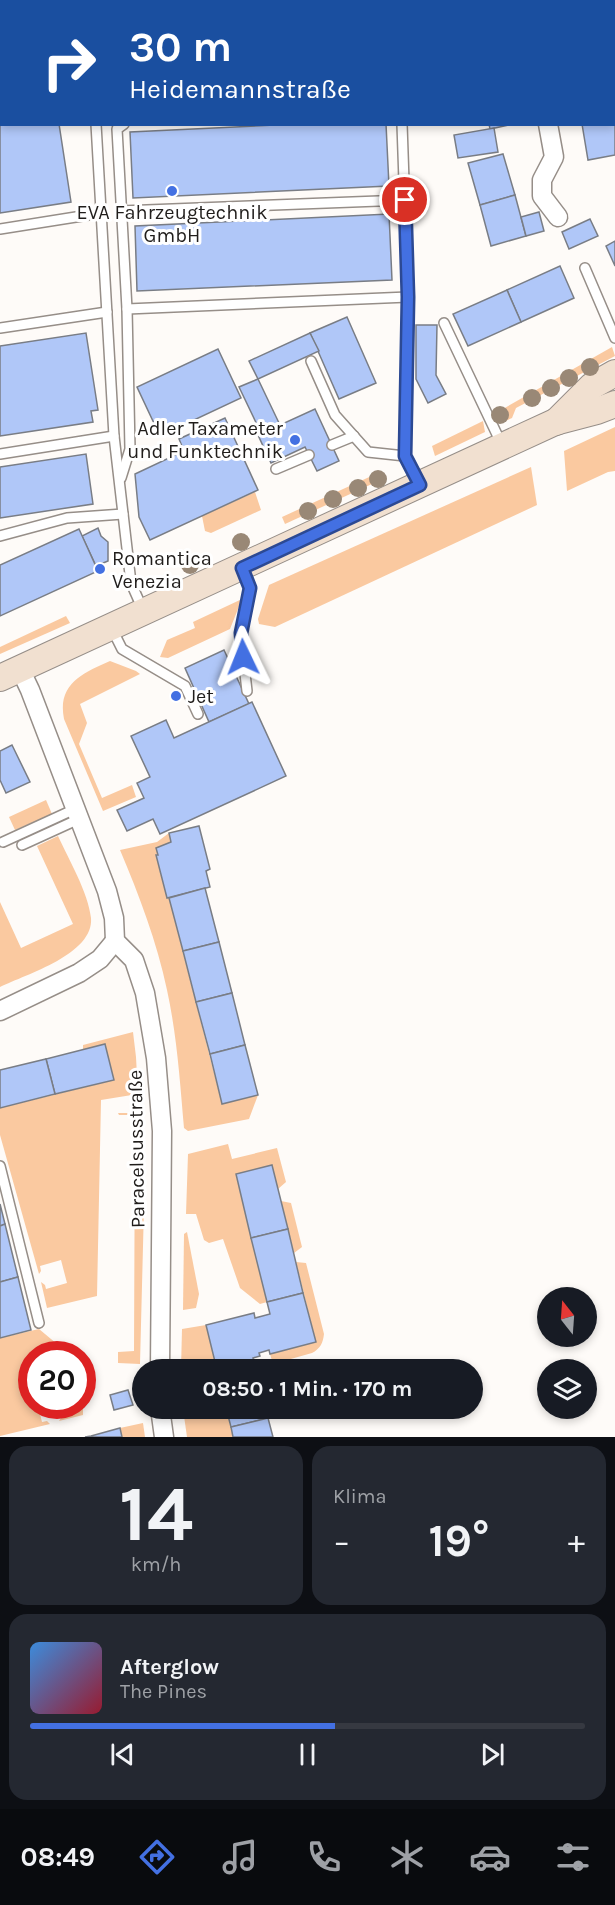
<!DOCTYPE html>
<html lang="de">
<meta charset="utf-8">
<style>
:root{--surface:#171b24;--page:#242831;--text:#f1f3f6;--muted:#9ea1a6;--line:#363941;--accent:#4370e2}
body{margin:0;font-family:Karla,sans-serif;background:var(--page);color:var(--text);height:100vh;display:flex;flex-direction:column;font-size:22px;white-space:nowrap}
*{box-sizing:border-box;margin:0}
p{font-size:20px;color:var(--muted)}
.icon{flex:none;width:33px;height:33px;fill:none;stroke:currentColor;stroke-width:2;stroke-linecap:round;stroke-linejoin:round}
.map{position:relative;height:1437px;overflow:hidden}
.drawer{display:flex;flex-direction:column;gap:9px;padding:9px;background:#0d0f14;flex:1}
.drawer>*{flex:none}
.top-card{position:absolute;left:0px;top:0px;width:615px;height:126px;box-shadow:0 3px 9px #0003;background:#1a4fa0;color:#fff;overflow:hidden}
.needle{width:39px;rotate:343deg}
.buttons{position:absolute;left:537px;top:1287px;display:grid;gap:12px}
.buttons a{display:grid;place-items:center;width:60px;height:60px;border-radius:50%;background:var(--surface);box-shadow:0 3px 9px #0003;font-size:30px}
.speed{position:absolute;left:18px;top:1341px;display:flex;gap:12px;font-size:30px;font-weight:700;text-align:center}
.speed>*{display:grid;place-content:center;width:78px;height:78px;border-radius:50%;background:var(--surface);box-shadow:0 3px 9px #0003;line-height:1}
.speed .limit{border:9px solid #d22;background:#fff;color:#111}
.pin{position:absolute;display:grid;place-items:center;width:51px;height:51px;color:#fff;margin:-26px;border:3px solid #fff;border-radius:50%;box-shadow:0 2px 6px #0007}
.me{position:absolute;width:66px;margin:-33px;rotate:358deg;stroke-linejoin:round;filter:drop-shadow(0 0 4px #0008)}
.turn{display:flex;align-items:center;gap:21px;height:126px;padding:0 30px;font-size:27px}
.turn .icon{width:78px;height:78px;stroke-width:2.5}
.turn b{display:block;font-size:42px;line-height:51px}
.big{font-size:45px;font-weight:700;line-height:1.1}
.drawer .card{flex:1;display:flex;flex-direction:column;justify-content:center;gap:9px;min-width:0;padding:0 21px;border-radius:18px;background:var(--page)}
.drawer .dial{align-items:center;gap:0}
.dial b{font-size:78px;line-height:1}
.song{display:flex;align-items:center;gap:18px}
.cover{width:72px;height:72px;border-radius:9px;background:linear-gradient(135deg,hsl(210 70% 55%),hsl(350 70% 35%))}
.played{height:6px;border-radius:3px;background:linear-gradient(90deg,var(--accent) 55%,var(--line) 55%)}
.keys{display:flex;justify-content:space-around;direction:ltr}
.heat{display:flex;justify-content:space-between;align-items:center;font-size:33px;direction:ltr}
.drawer .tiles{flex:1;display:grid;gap:9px;grid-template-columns:1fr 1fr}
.card:last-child{grid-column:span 2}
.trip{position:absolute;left:132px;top:1359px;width:351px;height:60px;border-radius:30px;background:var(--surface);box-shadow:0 3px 9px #0003;font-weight:700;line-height:60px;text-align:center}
.tab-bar{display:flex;height:96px;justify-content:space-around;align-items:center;background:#090b0e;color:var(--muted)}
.tab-bar .icon{width:42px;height:42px}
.tab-bar .on{color:var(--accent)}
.tab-bar b{font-size:27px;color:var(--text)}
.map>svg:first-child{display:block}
</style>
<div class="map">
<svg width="615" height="1437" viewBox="0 0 615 1437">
<rect width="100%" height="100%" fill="#fefbf8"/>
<g fill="#fac9a0">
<path d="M612,347L615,356L516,408L512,418L501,423L494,414Z"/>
<path d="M483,421L485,432L435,456L432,446Z"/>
<path d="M615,427V471L608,472L567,491L564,451Z"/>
<path d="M531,467L537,505L275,627L259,624L258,619L269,585Z"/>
<path d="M378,473L385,478L285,524L282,517Z"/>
<path d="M255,492L261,510L211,533L205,531L202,516Z"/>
<path d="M242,599L230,629L168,658L160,657L167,640L195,628L193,622Z"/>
<path d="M66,616L70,623L0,654V647Z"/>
<path d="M110,661L136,671L140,674L80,704L87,723L79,744L102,798L132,785L136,797L103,811L64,719C57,684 83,673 110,661Z"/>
<path d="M46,800L52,814L15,830L9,817Z"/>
<path d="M169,833L171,842L157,848L158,855L156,856L167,898H169L222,1104L258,1095L249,1119L188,1131L184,1128C180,1082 177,1036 167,990C157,942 139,895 120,850L157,842Z"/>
<path d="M58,836C69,860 88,892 91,918C94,954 27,974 0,987V902L21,948L73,924L37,846Z"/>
<path d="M133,1032L136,1057L138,1094L101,1100L97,1296L47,1308L41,1282L45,1285L46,1289L67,1283L61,1260L40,1266L41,1271L39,1274L0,1135V1108L114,1080L105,1045L83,1050V1045Z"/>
<path d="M118,1113H138L140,1115L144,1207L140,1364L118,1363V1352L134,1351L135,1115H119Z"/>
<path d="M228,1144L232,1159L277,1148L286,1182L278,1189L236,1175L267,1302L260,1304L240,1288L223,1239L209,1243L204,1240L196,1214H186L188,1154Z"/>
<path d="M281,1201L291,1203L302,1247L294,1253Z"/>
<path d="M187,1232L199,1294L196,1308L183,1310L184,1234Z"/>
<path d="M296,1262L306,1263L324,1334C323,1343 320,1349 312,1353L273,1364L270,1354L316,1342Z"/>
<path d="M206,1325L217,1369H181L182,1329Z"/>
<path d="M39,1329L69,1354H32V1406H38L42,1422L47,1421L50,1424L0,1436V1338Z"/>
<path d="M83,1400V1415L59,1421L61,1418L65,1416L63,1406H82Z"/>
<path d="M183,1409H226L233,1437H187Z"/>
<path d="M143,1423L145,1437H122L120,1428Z"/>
</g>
<g fill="#b0c7f8" stroke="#797d85" stroke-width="1.5">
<path d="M0,0H57L58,2H2V80H0Z"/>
<rect x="353" y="0" width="45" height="2"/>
<path d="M2,109V124H59L71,202L0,213V110Z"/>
<path d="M614,117H615V155L588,160L582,124H614Z"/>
<path d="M296,124H386L389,186L133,198L130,132Z"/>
<path d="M489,124H514L490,129Z"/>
<path d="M494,128L498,152L458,158L454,135Z"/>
<path d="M503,154L515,195L480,205L468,163Z"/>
<path d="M515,195L526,236L491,246L480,205Z"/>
<path d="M539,212L544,231L526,236L521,217Z"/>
<path d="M389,214L392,280L137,291L135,226Z"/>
<path d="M590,219L598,236L569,249L562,232Z"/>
<path d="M615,241V266L606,246Z"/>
<path d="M560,266L574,298L521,322L507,290Z"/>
<path d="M507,290L521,322L468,346L453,314Z"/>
<path d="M347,317L376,383L339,399L310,333Z"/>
<path d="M416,325H437L436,375L446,394L428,403L416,379Z"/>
<path d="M86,333L98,410L91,411L93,422L0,436V346Z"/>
<path d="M310,333L319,351L258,379L249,361Z"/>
<path d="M218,349L241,398L160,436L137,387Z"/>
<path d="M258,379L280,425L261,433L239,387Z"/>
<path d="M315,409L339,461L317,471L305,447L271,463L258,435Z"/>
<path d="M225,418L258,490L150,540L139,517L135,474L184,451L179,439Z"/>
<path d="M86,454L93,504L0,518V467Z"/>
<path d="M98,528L101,536L108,542V561L96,566L82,536Z"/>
<path d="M79,529L98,571L0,616V565Z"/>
<path d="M224,650L249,704L209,722L185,668Z"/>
<path d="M252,702L286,776L160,834L153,819L127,831L117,810L144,798L137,783L150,777L131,736L166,720L174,738Z"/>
<path d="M12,745L30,782L6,793L0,780V751Z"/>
<path d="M199,826L210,869L206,871L210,887L167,898L156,855H158L156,848L171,842L169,833Z"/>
<path d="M205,888L219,942L183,951L169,898Z"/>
<path d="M219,942L232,993L196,1002L183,951Z"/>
<path d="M232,993L245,1045L210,1054L196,1002Z"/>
<path d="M105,1044L114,1080L55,1094L46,1059Z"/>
<path d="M245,1045L258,1095L222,1104L210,1054Z"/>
<path d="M46,1059L55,1094L0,1108V1070Z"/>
<path d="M272,1165L288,1229L251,1238L236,1174Z"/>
<path d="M0,1204L5,1224L0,1226Z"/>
<path d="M5,1224L18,1277L0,1282V1226Z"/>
<path d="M288,1229L303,1293L267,1302L251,1238Z"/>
<path d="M18,1277L31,1330L0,1338V1282Z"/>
<path d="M303,1293L316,1342L270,1354L269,1350L259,1353L260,1356L253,1358L255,1366L241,1370H217L206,1325L254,1313L255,1318L270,1314L267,1302Z"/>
<path d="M128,1390L133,1405L114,1410L110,1395Z"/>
<path d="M226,1408H265L268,1418L231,1427Z"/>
<path d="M268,1418L273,1437H233L231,1427Z"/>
<path d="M120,1428L122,1437H85L91,1436Z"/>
</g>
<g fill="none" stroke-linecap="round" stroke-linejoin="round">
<g stroke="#968e88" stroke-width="12">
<g id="lane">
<path d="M92,0V2"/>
<path d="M0,94H2"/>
<path d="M96,124L114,436L131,583L143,610"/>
<path d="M402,124L408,297L405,456L418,482"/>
<path d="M121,211L405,200"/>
<path d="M0,229L101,213"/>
<path d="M585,268L615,338"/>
<path d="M127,309L408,297"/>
<path d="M444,323L502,445"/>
<path d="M0,328L107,312"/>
<path d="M311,361L335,415L368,452L405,456"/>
<path d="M332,445L354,436"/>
<path d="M0,454L114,436"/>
<path d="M276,469L309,455"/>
<path d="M121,478L130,449L127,309L117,129L124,124"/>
<path d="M0,536L67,518L123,514"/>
<path d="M112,629L122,649L185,686L198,714"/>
<path d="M243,656L247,691"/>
<path d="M234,663L243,656L241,633L250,588L242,568"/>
<path d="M3,842L75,809"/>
<path d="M22,845L79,819"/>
<path d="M0,1166L39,1323"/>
</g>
</g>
<g stroke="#968e88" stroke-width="21">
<g id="street">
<path d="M526,0V2"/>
<path d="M548,124L554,157L542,180V196L558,217"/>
<path d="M20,669L30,690L107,891L114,918L115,941L134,960L145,993L156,1058L162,1131L160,1370"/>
<path d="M0,1011L79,973L100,959L115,941"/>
<path d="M160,1408L164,1437"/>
</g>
</g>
<g stroke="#968e88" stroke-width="28">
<g id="secondary">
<path d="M556,422L592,386L615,373"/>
<path d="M0,678L555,422L597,411L615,404"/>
</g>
</g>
<use href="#lane" stroke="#fff" stroke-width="9"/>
<use href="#street" stroke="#fff" stroke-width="18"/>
<use href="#secondary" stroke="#f1e0d0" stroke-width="26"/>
</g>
<g fill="#998876">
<circle cx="590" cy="367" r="9"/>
<circle cx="569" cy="378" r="9"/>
<circle cx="551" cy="388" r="9"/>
<circle cx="532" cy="398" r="9"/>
<circle cx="500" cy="415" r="9"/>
<circle cx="378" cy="479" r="9"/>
<circle cx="358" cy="488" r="9"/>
<circle cx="333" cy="499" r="9"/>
<circle cx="308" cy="511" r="9"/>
<circle cx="241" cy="542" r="9"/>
<circle cx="190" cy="565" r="9"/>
</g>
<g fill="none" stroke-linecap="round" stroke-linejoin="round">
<g stroke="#2c4993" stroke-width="15">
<path id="route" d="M243,657L241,633L250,588L242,568L420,485L405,456L408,297L405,200"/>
</g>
<use href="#route" stroke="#4370e2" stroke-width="10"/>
</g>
<g fill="#4370e2" stroke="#fff" stroke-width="2">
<circle cx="172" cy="191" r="6"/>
<circle cx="295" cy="440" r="6"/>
<circle cx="100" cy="569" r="6"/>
<circle cx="176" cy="696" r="6"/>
</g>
<g text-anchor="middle" stroke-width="6" stroke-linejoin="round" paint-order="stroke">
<g font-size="20" fill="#201d1b" stroke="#fff" text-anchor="start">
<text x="172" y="219" text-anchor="middle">EVA Fahrzeugtechnik<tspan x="172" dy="23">GmbH</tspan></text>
<text x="283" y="435" text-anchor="end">Adler Taxameter<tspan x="283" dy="23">und Funktechnik</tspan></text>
<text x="112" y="565">Romantica<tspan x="112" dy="23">Venezia</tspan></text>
<text x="188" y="703">Jet</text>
</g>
<g font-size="20" fill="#201d1b" stroke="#fff">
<text transform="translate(136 1149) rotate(-91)" y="7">Paracelsusstraße</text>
</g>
</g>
</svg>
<div class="buttons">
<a><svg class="needle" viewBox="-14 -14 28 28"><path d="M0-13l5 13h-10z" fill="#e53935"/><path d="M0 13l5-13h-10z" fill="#9ea1a6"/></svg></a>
<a><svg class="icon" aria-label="layers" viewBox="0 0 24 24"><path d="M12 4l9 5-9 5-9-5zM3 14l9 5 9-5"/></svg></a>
</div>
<div class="speed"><div class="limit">20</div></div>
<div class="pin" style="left:405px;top:200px;background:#d93025"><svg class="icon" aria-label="arrive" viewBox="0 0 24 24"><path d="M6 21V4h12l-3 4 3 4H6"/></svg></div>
<svg class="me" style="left:243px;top:657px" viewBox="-20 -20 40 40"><path d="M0-17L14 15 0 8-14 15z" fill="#4370e2" stroke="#fff" stroke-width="4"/></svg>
<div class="trip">08:50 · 1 Min. · 170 m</div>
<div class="top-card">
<div class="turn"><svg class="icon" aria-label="right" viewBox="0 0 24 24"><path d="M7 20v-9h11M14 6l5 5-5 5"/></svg><div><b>30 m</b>Heidemannstraße</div></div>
</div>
</div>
<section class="drawer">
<div class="tiles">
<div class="card dial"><b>14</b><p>km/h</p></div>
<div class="card"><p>Klima</p>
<div class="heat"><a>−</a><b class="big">19°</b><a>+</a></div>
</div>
<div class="card">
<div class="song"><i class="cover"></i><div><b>Afterglow</b><p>The Pines</p></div></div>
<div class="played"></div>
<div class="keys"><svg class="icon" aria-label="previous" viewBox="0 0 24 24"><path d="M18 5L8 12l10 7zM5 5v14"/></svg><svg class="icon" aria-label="pause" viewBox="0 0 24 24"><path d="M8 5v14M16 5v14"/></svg><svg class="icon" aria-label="next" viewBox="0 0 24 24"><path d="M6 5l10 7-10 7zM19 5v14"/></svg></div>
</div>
</div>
</section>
<nav class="tab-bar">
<b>08:49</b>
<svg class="icon on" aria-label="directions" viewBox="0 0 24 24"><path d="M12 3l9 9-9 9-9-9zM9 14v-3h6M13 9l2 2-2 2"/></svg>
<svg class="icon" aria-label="music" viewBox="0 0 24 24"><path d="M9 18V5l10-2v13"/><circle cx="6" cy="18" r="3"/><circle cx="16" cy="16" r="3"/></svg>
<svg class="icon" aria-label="phone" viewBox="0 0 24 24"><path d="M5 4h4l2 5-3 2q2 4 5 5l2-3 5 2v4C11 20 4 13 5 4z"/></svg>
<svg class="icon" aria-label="climate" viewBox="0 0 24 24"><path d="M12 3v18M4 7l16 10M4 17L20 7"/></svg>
<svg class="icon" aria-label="car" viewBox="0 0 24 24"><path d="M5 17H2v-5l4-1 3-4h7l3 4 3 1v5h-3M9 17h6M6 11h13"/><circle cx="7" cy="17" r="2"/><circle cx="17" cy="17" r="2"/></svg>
<svg class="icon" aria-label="filters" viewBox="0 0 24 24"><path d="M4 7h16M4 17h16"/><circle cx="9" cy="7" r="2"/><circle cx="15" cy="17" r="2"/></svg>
</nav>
